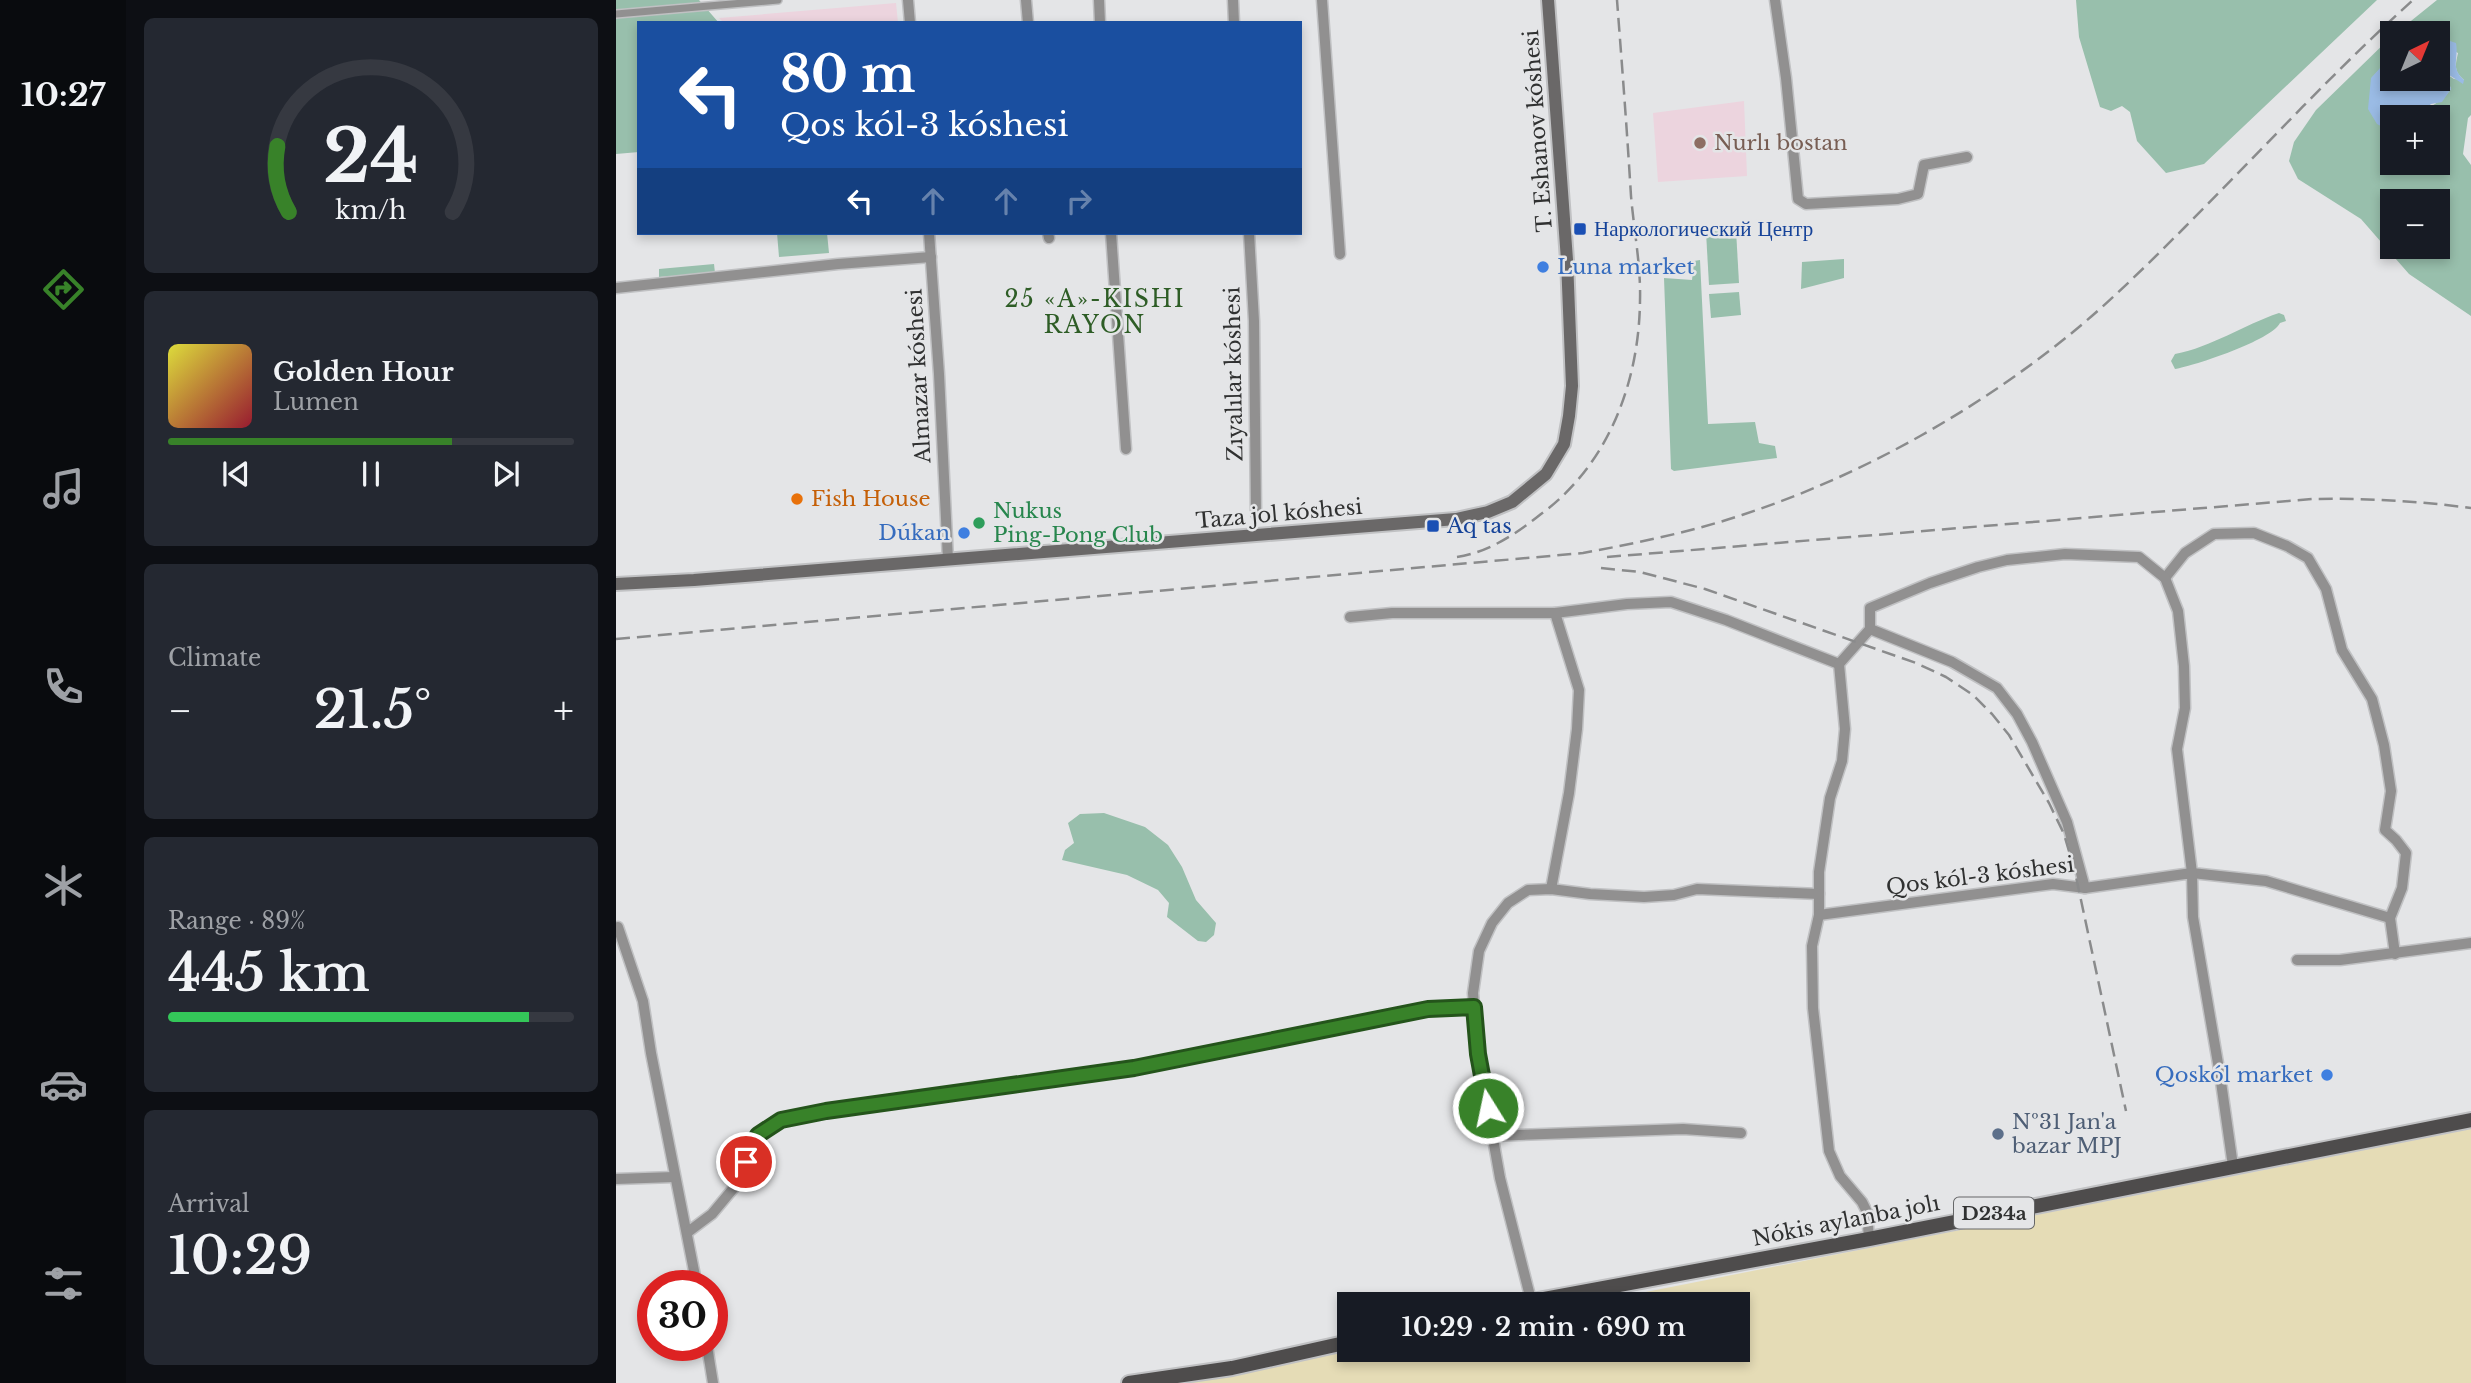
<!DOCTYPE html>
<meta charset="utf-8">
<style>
:root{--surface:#171b24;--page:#242831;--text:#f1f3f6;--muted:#9ea1a6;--line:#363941;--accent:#388229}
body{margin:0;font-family:"Libre Baskerville",serif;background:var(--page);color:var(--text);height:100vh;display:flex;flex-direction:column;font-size:26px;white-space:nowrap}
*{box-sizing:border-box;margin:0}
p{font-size:23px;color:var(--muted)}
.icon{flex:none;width:38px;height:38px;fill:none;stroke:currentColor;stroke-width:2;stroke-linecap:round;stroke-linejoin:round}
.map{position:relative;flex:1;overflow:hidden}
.drawer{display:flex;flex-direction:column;gap:18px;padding:18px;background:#0d0f14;width:490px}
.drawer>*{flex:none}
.hud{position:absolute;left:21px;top:21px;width:665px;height:214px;border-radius:0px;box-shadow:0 4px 10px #0003;background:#1a4fa0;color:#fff;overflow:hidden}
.needle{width:46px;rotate:43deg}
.fabs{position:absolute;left:1764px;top:21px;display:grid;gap:14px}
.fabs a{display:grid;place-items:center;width:70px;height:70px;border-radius:0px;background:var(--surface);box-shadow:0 4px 10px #0003;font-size:35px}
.speed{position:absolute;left:21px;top:1270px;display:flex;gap:14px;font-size:35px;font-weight:700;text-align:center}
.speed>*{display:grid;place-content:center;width:91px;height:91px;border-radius:50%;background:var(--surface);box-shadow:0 4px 10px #0003;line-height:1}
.speed .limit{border:10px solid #d22;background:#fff;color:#111}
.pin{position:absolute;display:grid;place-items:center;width:60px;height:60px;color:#fff;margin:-30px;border:4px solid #fff;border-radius:50%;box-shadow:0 2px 7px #0007}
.me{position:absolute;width:77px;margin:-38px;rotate:350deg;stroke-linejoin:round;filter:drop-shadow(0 0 5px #0008)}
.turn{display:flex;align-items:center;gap:24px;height:147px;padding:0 28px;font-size:32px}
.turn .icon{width:91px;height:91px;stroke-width:2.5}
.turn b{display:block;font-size:49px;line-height:60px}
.lanes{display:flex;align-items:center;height:66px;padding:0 28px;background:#0003;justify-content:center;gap:35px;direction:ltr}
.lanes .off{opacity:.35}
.big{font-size:52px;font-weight:600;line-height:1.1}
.drawer .card{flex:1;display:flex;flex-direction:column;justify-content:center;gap:10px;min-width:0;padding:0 24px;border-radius:10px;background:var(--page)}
.drawer .dial{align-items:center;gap:0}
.dial svg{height:182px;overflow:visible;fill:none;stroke:var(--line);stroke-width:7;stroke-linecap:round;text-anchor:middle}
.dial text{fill:var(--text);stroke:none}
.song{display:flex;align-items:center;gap:21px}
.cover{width:84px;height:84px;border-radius:10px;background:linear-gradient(135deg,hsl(60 70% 55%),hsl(350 70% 35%))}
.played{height:7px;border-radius:4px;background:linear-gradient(90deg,var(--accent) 70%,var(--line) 70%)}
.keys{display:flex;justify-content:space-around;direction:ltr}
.heat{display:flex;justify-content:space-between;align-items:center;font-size:38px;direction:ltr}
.charge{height:10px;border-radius:5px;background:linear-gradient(90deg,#34c759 89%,var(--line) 0)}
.trip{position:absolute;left:721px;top:1292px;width:413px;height:70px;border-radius:0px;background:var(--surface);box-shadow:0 4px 10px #0003;font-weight:600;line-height:70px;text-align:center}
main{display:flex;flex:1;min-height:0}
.tabs{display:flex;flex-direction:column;width:126px;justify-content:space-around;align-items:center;background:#090b0e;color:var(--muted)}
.tabs .icon{width:49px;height:49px}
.tabs .selected{color:var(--accent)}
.tabs b{font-size:32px;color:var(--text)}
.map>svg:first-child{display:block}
</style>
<main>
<nav class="tabs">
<b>10:27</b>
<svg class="icon selected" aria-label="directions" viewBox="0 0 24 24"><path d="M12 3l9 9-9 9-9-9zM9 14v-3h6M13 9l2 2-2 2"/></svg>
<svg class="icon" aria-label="music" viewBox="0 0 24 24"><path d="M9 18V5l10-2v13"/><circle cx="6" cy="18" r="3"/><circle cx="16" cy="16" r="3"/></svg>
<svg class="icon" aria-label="phone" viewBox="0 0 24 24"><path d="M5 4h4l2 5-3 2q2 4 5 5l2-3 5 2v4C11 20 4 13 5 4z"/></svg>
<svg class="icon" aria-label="climate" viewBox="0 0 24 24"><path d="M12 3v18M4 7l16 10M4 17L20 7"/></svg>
<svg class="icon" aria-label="car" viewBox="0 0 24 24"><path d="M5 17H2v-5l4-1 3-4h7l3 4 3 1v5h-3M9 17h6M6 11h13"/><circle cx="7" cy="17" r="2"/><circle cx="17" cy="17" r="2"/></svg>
<svg class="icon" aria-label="filters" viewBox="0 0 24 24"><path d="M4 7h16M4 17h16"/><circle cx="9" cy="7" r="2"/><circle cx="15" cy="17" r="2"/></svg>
</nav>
<section class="drawer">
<div class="card dial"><svg viewBox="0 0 100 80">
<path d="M14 69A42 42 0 1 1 86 69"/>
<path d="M14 69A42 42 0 0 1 9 40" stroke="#388229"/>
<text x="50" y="56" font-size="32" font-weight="700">24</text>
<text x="50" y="72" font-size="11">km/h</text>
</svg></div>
<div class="card">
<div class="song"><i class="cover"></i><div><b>Golden Hour</b><p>Lumen</p></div></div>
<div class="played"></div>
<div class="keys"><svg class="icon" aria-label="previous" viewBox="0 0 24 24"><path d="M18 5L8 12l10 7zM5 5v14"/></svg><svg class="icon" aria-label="pause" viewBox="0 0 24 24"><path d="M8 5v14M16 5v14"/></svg><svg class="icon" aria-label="next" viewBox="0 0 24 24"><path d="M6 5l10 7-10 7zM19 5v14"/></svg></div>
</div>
<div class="card"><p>Climate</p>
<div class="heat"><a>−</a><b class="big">21.5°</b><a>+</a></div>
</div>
<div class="card"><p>Range · 89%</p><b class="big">445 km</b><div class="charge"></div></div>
<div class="card"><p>Arrival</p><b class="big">10:29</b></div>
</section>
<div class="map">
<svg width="1855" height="1383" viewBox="0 0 1855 1383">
<rect width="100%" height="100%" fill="#e4e5e7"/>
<g fill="#ecd4de">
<path d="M280,3L282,23H108L103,18Z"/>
<path d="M1128,101L1131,176L1042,182L1037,113Z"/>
</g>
<g fill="#98bfac" fill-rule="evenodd">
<path d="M0,0H83L103,23H23V152L0,154Z"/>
<path d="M1460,0H1761L1588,164L1550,173L1521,141L1514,112L1506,106L1495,111L1484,107L1463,37Z"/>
<path d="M1821,0H1855V115L1852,118L1847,154L1855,165V316L1793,274L1745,219L1682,179L1673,161L1678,142L1700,110L1776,36V55L1755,79L1772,132H1776V163H1822V117H1799C1812,107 1825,103 1835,89L1829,73L1838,79L1848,80C1838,71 1839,66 1842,53L1826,45L1823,51L1822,34L1832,31L1816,23L1802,33H1780ZM1776,201H1822V247H1776Z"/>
<path d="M1120,230L1123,283L1093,285L1090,232Z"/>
<path d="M161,233H211L213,253L163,257Z"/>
<path d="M1228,259V278L1185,289L1186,262Z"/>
<path d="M1084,260L1092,424L1139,422L1143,443L1159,446L1161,458L1058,471L1055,469L1048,278L1076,280L1078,261Z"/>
<path d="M98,264L99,273L43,277V269Z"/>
<path d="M1123,292L1125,315L1095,318L1093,294Z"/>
<path d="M1663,313L1668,315L1670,321L1664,323C1656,340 1578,366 1559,369L1555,361L1559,354C1596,347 1627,325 1663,313Z"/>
<path d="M488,813L529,827L552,845L566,867L580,900L600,923L598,935L590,942L582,941L551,917L553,903L542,890L511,875L446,860L449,850L458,843L452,823L464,814Z"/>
</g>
<path fill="#e5dcb6" d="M1855,1129V1383H564L744,1349H1122V1304H969Z"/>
<path fill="#9abbe5" d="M1825,38L1840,43C1843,60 1834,67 1848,80L1847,84L1830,73L1835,89L1826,102L1815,104L1799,117H1776V132L1761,124L1752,109L1755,78L1776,55V79H1822V49L1823,50Z"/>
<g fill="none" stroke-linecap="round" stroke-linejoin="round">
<g stroke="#c0c1c3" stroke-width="10">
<path id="pedestrian" d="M0,14L162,0"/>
</g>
<g stroke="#c0c1c3" stroke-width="13">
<g id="minor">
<path d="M292,0L294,23"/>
<path d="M410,0L412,23"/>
<path d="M483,0L484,23"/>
<path d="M617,0L618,23"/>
<path d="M706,0L724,254"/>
<path d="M1159,0L1170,78L1182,199L1190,204L1282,199L1302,194L1308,165L1351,157"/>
<path d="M313,233L323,374L332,560"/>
<path d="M432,233L433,238"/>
<path d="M495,233L510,449"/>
<path d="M633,233L638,321L640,514"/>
<path d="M0,288L222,264L315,257"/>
<path d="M1549,578L1569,553L1598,534L1638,533L1671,546L1692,558L1710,589L1726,650L1756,699L1768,745L1775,791L1769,830L1780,840L1790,853L1786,888L1774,918L1779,954"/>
<path d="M734,617L776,613H939L1011,604L1055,602L1110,620L1223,664"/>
<path d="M1254,629L1336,662L1381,688L1401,714L1416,742L1451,822L1469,888"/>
<path d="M1223,664L1254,629V608L1314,583L1362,567L1391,560L1449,554L1523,557L1549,578L1562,611L1568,666L1569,708L1561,749L1576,873L1650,881L1774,918"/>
<path d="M1223,664L1229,729L1226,761L1214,798L1203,872V915L1196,946L1197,1008L1213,1151L1224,1176L1246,1202L1251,1212L1253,1239"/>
<path d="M935,889L953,793L961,729L963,690L939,613"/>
<path d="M1203,915L1437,884L1469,888L1576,873L1577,917L1604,1075L1617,1166"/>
<path d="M2,927L27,1001L35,1053L81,1286"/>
<path d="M1681,960H1724L1855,943"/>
<path d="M876,1136L1067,1129L1125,1133"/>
<path d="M0,1179L58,1177"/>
<path d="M72,1232L96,1214L121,1184L142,1135L165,1120L210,1111L518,1068L812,1009L858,1007"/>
<path d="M915,1300L884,1178L862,1054L857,993L863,951L876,923L892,903L912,890L935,889L974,894L1028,897L1058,895L1081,889L1203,894"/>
<path d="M91,1346L97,1383"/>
</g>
</g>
<g stroke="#c0c1c3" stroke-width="16">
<path id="secondary" d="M0,584L78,580L840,519L872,512L896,502L930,474L948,444L953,416L956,386L951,260L932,0"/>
</g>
<g stroke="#c0c1c3" stroke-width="18">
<g id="primary">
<path d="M900,1304L1253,1239L1855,1120"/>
<path d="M513,1383L616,1368L733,1342"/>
</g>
</g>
<use href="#pedestrian" stroke="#919090" stroke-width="7"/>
<use href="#minor" stroke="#919090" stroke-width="10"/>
<use href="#secondary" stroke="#6a6868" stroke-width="12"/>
<use href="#primary" stroke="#4e4c4c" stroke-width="14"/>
<g stroke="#8a8b8c" stroke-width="2.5" stroke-dasharray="14 7" stroke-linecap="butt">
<path d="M841,557C873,552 900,534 925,514C992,465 1023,383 1024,301C1025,266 1018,231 1015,196C1011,130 1006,65 1001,0"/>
<path d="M991,557L1697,499C1751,498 1802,501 1855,508"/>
<path d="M985,568L1024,572L1089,589L1300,663L1330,677L1357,695L1376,714L1393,735L1433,803L1448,834L1459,872L1510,1111"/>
<path d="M0,639L967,553C1021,543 1075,532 1126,515C1245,476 1360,411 1457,332C1497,299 1533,263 1569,227C1645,151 1717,72 1797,0"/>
</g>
</g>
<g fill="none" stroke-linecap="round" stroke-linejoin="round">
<g stroke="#24541b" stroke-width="18">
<path id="route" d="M130,1162L142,1135L165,1120L210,1111L518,1068L812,1009L858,1007L862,1054L872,1108"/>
</g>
<use href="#route" stroke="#388229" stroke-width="12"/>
</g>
<circle fill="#8d6e63" stroke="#e4e5e7" stroke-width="2.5" cx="1084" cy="143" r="7"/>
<g fill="#1a4fb4" stroke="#e4e5e7" stroke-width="2.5">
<rect x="957" y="222" width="14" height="14" rx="3.5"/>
<rect x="810" y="519" width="14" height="14" rx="3.5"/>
</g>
<g fill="#3f7fe0" stroke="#e4e5e7" stroke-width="2.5">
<circle cx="927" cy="267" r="7"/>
<circle cx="348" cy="533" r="7"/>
<circle cx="1711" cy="1075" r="7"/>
</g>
<circle fill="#e8710a" stroke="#e4e5e7" stroke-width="2.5" cx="181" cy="499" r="7"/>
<circle fill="#2e9e5b" stroke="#e4e5e7" stroke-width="2.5" cx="363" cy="523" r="7"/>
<circle fill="#5c6f8a" stroke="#e4e5e7" stroke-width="2.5" cx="1382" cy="1134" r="7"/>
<g text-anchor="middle" stroke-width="5" stroke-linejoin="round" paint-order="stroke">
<rect fill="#e4e5e7" stroke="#666768" stroke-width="2" x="1338" y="1197.5" width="80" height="31" rx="5"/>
<g font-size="19" font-weight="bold" fill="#303131">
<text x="1378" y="1220">D234a</text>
</g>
<g font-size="21" fill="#303131" stroke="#e4e5e7">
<text transform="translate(922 131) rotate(-94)" y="7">T. Eshanov kóshesi</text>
<text transform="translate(618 374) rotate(-91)" y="7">Zıyalılar kóshesi</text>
<text transform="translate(303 376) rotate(-93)" y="7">Almazar kóshesi</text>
<text transform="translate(663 514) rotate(-5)" y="7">Taza jol kóshesi</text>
<text transform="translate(1364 876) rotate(-7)" y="7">Qos kól-3 kóshesi</text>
<text transform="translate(1230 1221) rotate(-11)" y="7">Nókis aylanba jolı</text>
</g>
<g font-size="21" fill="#785e54" stroke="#e4e5e7" text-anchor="start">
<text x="1098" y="150">Nurlı bostan</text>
</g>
<g font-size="21" fill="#164399" stroke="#e4e5e7" text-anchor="start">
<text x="978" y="236">Наркологический Центр</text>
<text x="831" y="533">Aq tas</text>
</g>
<g font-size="21" fill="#366cbe" stroke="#e4e5e7" text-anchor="end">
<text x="941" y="274" text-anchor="start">Luna market</text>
<text x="334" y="540">Dúkan</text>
<text x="1697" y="1082">Qoskól market</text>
</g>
<g font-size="21" fill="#c56008" stroke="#e4e5e7" text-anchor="start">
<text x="195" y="506">Fish House</text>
</g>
<g font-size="21" fill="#27864d" stroke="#e4e5e7" text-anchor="start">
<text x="377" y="518">Nukus<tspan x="377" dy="24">Ping-Pong Club</tspan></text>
</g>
<g font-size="21" fill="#4e5e75" stroke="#e4e5e7" text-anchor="start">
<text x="1396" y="1129">№31 Jan'a<tspan x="1396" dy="24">bazar MPJ</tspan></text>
</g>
<g font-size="23" letter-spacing="2" fill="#2e5d26" stroke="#e4e5e7">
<text x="479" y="307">25 «A»-KISHI<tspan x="479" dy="26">RAYON</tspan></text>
</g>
</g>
</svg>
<div class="fabs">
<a><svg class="needle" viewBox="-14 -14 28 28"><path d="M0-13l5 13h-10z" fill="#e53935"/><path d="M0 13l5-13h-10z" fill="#9ea1a6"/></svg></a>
<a>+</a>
<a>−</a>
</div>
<div class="speed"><div class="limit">30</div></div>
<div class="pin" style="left:130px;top:1162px;background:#d93025"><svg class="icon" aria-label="arrive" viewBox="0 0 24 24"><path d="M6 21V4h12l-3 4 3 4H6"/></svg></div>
<svg class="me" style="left:872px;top:1108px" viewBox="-20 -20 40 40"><circle r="17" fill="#388229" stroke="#fff" stroke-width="3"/><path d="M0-11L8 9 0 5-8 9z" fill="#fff"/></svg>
<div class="trip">10:29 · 2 min · 690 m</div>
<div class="hud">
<div class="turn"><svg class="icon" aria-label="left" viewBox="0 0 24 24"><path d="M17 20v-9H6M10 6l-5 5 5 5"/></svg><div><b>80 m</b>Qos kól-3 kóshesi</div></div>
<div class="lanes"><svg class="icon" aria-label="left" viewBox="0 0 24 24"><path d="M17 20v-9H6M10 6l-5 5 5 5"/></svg><svg class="icon off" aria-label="ahead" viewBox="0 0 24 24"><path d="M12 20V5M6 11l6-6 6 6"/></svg><svg class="icon off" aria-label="ahead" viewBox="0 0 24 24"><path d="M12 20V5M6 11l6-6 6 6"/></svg><svg class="icon off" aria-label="right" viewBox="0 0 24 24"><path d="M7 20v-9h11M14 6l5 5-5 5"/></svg></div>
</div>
</div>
</main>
